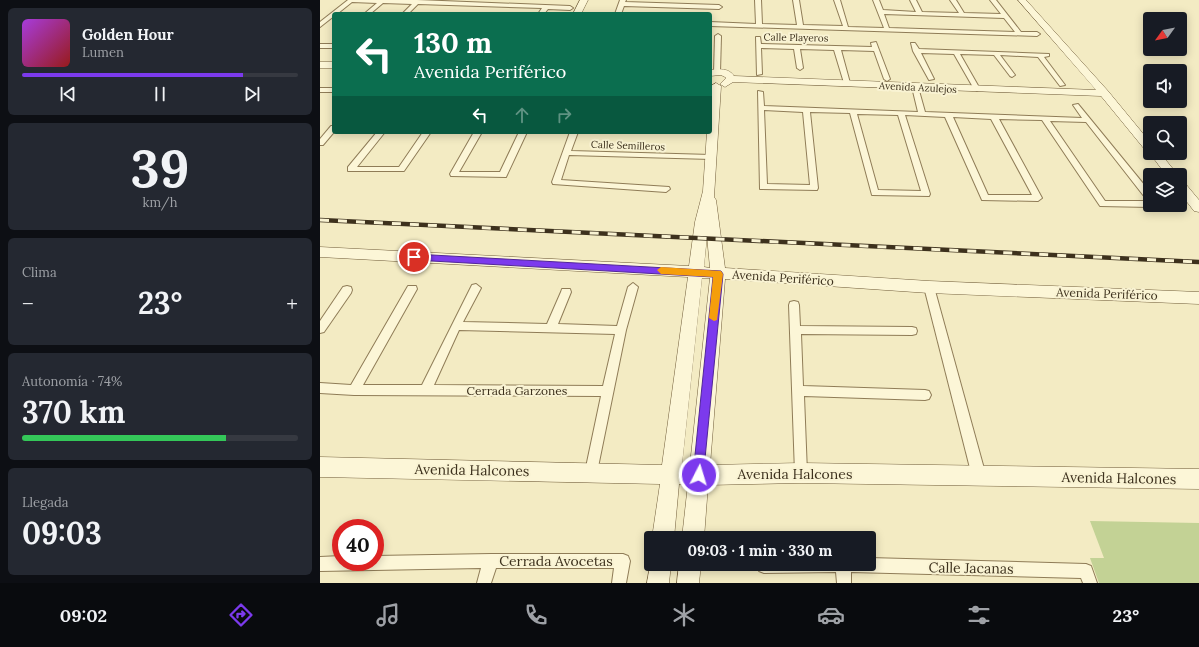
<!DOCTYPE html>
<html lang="es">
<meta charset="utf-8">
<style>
:root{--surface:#171b24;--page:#242831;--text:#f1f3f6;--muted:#9ea1a6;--line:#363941;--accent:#7c3aed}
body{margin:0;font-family:Lora,serif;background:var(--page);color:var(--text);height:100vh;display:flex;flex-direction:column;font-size:15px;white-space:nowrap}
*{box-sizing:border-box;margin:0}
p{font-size:13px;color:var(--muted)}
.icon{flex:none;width:22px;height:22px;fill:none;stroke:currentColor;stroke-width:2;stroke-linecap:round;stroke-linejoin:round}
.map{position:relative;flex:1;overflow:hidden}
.drawer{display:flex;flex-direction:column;gap:8px;padding:8px;background:#0d0f14;width:320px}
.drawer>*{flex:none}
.top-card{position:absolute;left:12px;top:12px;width:380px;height:122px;border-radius:4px;box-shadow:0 2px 10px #0003;background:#0b6e4f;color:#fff;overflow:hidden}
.needle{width:26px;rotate:237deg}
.tools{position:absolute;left:823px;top:12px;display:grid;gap:8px}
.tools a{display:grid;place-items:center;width:44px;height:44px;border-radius:4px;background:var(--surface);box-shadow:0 2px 10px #0003;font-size:20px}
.speed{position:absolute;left:12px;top:519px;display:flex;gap:8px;font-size:20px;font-weight:700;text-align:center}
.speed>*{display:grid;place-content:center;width:52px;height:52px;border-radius:50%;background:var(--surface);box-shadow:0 2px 10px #0003;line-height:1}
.speed .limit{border:6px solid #d22;background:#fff;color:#111}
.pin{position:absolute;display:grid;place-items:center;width:34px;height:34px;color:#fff;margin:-17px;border:2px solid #fff;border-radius:50%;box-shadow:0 1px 4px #0007}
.me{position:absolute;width:44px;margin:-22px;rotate:5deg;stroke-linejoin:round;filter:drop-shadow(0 0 3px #0008)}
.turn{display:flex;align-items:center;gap:14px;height:84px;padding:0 16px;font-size:18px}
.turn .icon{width:52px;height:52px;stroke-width:2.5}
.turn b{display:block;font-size:28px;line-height:34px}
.lanes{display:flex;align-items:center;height:38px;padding:0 16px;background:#0003;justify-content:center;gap:20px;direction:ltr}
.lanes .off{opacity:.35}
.big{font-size:30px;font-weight:700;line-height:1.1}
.drawer .card{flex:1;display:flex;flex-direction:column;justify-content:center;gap:6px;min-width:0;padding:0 14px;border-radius:6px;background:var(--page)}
.drawer .dial{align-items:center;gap:0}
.dial b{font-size:52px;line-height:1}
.song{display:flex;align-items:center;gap:12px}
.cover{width:48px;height:48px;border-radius:6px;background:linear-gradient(135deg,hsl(280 70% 55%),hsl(0 70% 35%))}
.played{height:4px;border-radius:2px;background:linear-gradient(90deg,var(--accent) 80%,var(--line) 80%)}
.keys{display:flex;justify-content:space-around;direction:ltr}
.heat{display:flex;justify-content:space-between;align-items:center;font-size:22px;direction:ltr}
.charge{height:6px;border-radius:3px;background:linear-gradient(90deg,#34c759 74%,var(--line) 0)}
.trip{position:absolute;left:324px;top:531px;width:232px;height:40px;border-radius:4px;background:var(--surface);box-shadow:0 2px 10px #0003;font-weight:700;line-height:40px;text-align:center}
.dock{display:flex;height:64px;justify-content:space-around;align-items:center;background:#090b0e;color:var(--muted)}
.dock .icon{width:28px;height:28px}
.dock .current{color:var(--accent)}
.dock b{font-size:18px;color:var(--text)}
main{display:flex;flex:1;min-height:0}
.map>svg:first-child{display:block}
</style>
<main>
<section class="drawer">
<div class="card">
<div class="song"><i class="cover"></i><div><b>Golden Hour</b><p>Lumen</p></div></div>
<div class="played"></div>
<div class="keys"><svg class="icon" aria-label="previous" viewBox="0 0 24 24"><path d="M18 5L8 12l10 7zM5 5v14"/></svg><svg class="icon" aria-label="pause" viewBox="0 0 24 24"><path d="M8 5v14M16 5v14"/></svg><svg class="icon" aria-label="next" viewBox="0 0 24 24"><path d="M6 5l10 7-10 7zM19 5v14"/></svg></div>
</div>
<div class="card dial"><b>39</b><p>km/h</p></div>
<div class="card"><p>Clima</p>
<div class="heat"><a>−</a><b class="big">23°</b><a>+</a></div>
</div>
<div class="card"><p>Autonomía · 74%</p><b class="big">370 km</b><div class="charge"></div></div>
<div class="card"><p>Llegada</p><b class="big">09:03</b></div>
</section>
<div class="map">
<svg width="879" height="583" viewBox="0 0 879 583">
<rect width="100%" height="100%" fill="#f3ebc3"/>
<path fill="#c3d295" d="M770,521L879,523V583H779L770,558H784Z"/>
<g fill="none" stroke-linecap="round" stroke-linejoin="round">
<g stroke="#8f7c57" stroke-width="2">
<g id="street">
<path d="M28,0H97L250,6L253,8L250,10L228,9L224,14H218L222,8L98,4L88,14H82L92,4L63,3L50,14H44L57,3L32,2L17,14H14V16L0,27V22Z"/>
<path d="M300,0H306L305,2L399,5L402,7L399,9L304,6L301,14H295Z"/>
<path d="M435,0H441L442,24L477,25L473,0H479L483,25L523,26L514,0H520L528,27L564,28L553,0H559L563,10L596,12L590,0H596L602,12L639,13L630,0H636L644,13L681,14L670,0H676L701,32H717L720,34L717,36L390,26V22L436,24ZM564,14L684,18L695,32L569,28Z"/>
<path d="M398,34L401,36L400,72L397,74L394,72L395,36Z"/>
<path d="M436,37H440L441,44L552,47L551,43L556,42L570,79L567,81L564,79L554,51L521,50L530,83L527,85L524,83L514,50L480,49L483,68L480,70L477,68L474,49L441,48L442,74L437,75Z"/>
<path d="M591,43H595L599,49L729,54V56L724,57L745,85L740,86L718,57L680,55L695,75L692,77L690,76L674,55L640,54L660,89L657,91L654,89L634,54L601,53L614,79L609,80L593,51Z"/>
<rect x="0" y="44" width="14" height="4"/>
<path d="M595,85L598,87L605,112L762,118L753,105L758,104L830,192V201L827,200L766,122L730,121L785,201H830V205H834L830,207L780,206L722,120L679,119L722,198L718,201L662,200L625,117L585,115L610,194L609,196L552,195L530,113L490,112L498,188L497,190L440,189L438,91L443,92L444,106L598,112L592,87ZM444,110L483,112L490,185L447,184ZM537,114L578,115L601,191L558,190ZM633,117L671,119L712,195H668Z"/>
<rect x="0" y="88" width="14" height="4"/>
<path d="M11,126H14V132L3,145H0V139Z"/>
<path d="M57,132H65L37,167H79L103,132H111L84,171H28V167Z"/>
<path d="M154,132H162L139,172H180L199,132H207L186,177L131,176L130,174Z"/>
<path d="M250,132H258L251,151L391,155L395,157L391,159L249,155L241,180L349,187L350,189L346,192L233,184L232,182Z"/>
<path d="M313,283L318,287L306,330L277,472L276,477L271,478L266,477L265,472L281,396L34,395L0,393V383L31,385L88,286H96L97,289L43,385H102L152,285L156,284L161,288L143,322L227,324L241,292L242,289H250L251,292L238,324L297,326L308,287ZM139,330L295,334L283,386L114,385Z"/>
<path d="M609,283L614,287L666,476L664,481L659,482L654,481L652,476L604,287Z"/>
<path d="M27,286L31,287L32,290L31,293L4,332L0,333V321L23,287Z"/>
<path d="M474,301L478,302L479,305L480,326L592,327L596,328L597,331L596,334L592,335L481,334L483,386L605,390L609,391L611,395L609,399L605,400L484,396L487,473L486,478L481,479L476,478L475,473L469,305L470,302Z"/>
<path d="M171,554H303L308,556L310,561L306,583H292L294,568H176L171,583H157L161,568L0,571V557L21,556V562H55V556Z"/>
<path d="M549,558L766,564L771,566L777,583H763L761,578L531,572V583H517L516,572L444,573L439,571L437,566L438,564H549Z"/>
</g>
</g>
<g stroke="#715d3a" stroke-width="1">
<g id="secondary">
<path d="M260,0H268L261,14H253Z"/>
<path d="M698,0H706L788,91L830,142V153H840L858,175H846L829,152L826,151L781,96L413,82L405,87L400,84L406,78L405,77L401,75L390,76V70C399,69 409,68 414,76L776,90Z"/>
<rect x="0" y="62" width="14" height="6"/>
<path d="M396,83L401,86L394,197L396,200L405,268L609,281L879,292V304L609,293L405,279L390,465L481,463L879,469V489L481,483L388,485L384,538H362L368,484H359L354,538H332L340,484L0,477V457L342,465L368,277L0,257V247L369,266L375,222L383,191L387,132H390L391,86ZM387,236L390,268L384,267ZM382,278H390L370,465H362Z"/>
<path d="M860,181L864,182L879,200V212L874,211L860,193Z"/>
<path d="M331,560V564H351L349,583H327Z"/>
<path d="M359,564H381L379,583H357Z"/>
</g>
</g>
<use href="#street" fill="#fcf6d7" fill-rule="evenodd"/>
<use href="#secondary" fill="#fcf6d7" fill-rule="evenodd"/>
<g stroke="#3d311d" stroke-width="4.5">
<path id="rail" d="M0,220L879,262"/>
</g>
<use href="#rail" stroke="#f9f3d3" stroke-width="3" stroke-dasharray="9" stroke-linecap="butt"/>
</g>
<path fill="#7c3aed" stroke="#51269a" d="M94,254L401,271L403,274L383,479L379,481L375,479L373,475L393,277L94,260L90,257Z"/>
<path fill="#f59e0b" d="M341,267L401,271L403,274L397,320L394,321L389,318L393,277L341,274L337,270Z"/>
<g text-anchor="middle" stroke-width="4" stroke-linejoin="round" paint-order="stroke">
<g font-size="10" fill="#3d311d" stroke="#f9f3d3">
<text transform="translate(476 37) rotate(1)" y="4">Calle Playeros</text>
<text transform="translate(598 87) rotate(3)" y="4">Avenida Azulejos</text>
<text transform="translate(308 145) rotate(2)" y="4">Calle Semilleros</text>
</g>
<g font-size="12" fill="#3d311d" stroke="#f9f3d3">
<text transform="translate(463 278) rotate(4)" y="4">Avenida Periférico</text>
<text transform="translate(787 294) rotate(2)" y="4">Avenida Periférico</text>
<text x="197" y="395">Cerrada Garzones</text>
</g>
<g font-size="14" fill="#3d311d" stroke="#f9f3d3">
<text transform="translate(152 470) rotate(1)" y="5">Avenida Halcones</text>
<text x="475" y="479">Avenida Halcones</text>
<text transform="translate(799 478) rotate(1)" y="5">Avenida Halcones</text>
<text x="236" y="566">Cerrada Avocetas</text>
<text transform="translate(651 568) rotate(1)" y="5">Calle Jacanas</text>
</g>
</g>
</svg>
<div class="tools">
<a><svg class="needle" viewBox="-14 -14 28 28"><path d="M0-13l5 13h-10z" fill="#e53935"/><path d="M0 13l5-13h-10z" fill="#9ea1a6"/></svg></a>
<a><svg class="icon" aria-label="sound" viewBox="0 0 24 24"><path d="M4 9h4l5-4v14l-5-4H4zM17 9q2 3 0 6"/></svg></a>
<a><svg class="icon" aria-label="search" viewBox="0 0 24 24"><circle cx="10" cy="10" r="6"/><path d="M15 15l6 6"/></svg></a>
<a><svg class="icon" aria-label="layers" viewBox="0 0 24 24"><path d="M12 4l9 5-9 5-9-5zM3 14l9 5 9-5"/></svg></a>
</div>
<div class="speed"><div class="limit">40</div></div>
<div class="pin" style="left:94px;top:257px;background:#d93025"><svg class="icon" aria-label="arrive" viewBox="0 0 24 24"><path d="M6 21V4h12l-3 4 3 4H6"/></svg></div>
<svg class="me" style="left:379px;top:475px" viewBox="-20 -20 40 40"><circle r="17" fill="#7c3aed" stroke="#fff" stroke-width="3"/><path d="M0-11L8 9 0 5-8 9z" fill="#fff"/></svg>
<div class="trip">09:03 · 1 min · 330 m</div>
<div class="top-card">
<div class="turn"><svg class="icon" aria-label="left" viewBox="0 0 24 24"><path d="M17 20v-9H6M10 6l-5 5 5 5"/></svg><div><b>130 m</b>Avenida Periférico</div></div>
<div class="lanes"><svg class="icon" aria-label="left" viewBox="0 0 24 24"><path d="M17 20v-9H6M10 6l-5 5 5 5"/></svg><svg class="icon off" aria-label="ahead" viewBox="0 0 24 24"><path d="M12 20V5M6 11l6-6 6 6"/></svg><svg class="icon off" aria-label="right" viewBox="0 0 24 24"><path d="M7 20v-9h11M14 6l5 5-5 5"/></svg></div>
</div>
</div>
</main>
<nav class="dock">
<b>09:02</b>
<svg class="icon current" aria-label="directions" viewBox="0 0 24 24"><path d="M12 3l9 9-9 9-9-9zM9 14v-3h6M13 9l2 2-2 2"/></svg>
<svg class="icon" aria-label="music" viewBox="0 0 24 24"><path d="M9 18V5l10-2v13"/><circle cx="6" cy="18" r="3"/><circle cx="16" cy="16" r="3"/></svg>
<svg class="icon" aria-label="phone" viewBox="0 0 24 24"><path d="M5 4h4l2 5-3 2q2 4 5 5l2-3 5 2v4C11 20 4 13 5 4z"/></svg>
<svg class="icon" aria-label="climate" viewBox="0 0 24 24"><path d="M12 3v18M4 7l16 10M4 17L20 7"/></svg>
<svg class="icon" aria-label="car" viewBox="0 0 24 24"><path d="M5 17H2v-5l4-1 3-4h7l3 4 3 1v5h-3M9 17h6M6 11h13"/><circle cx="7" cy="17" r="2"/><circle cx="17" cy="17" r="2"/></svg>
<svg class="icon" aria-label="filters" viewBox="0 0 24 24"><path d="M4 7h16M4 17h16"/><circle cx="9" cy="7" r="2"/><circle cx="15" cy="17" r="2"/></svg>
<b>23°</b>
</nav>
